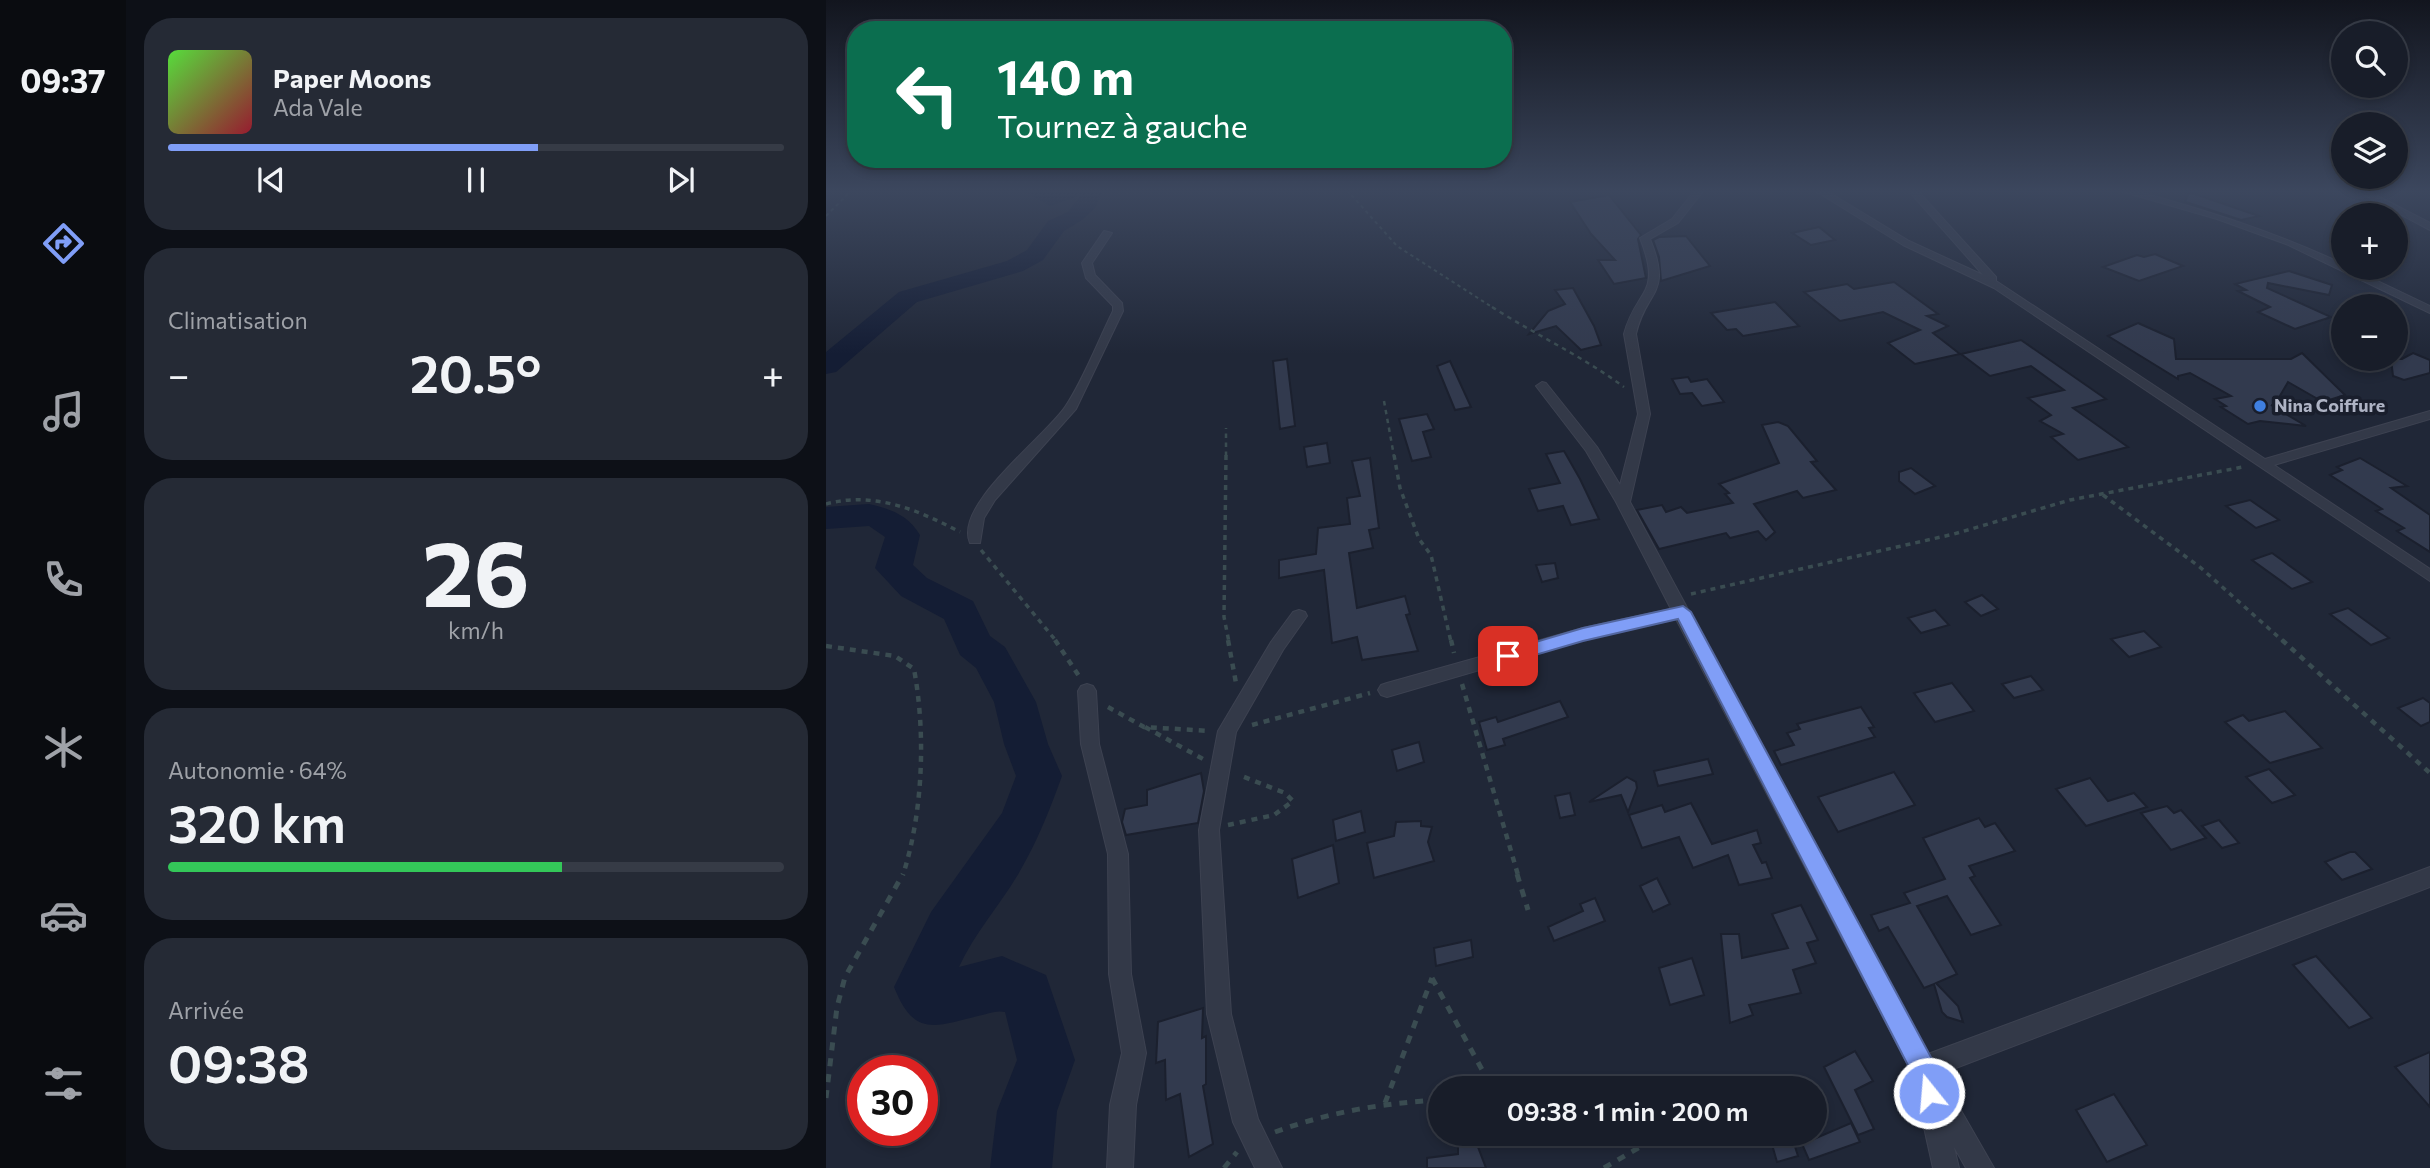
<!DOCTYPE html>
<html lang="fr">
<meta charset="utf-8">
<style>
:root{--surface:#181d29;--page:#252a35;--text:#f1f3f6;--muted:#9fa2a8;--line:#363b46;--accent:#809ef7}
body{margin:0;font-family:Commissioner,sans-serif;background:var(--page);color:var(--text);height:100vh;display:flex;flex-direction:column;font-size:26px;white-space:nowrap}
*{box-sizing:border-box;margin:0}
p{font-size:23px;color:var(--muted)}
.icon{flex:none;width:38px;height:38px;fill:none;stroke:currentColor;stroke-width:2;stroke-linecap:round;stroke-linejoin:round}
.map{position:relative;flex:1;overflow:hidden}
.details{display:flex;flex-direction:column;gap:18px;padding:18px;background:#0d1017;width:700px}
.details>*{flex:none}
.hud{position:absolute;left:21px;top:21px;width:665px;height:147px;border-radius:28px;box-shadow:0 4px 10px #0003,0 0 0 2px var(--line);background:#0b6e4f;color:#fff;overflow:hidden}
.buttons{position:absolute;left:1505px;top:21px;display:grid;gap:14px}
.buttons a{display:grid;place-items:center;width:77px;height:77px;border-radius:50%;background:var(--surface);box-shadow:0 4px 10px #0003,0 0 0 2px var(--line);font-size:35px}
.speed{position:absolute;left:21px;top:1055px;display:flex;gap:14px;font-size:35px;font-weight:700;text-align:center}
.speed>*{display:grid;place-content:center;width:91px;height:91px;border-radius:50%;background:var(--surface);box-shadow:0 4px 10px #0003,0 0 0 2px var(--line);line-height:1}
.speed .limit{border:10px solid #d22;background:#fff;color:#111}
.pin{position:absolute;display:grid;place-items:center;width:60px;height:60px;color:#fff;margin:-30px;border-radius:14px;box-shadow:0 4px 10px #0006}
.me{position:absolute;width:77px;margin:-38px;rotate:343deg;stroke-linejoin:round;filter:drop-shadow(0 0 5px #0008)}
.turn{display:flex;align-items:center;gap:24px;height:147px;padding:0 35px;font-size:32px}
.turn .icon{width:91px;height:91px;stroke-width:2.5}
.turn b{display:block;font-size:49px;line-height:60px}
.big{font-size:52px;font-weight:600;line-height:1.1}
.details .widget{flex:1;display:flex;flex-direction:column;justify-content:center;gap:10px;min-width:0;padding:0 24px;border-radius:28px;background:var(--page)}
.details .dial{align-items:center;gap:0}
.dial b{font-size:91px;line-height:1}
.song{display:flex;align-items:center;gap:21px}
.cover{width:84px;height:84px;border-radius:10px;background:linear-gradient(135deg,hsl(110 70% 55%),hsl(350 70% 35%))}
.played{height:7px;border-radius:4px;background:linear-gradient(90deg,var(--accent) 60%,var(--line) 60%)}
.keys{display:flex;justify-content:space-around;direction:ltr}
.heat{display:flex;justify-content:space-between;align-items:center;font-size:38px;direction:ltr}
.charge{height:10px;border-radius:5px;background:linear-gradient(90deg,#34c759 64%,var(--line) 0)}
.trip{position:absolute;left:602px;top:1076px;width:399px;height:70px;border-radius:35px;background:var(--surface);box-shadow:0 4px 10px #0003,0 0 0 2px var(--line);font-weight:600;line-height:70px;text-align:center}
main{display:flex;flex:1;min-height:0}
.menu{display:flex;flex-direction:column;width:126px;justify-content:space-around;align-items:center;background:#0a0c10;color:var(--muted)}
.menu .icon{width:49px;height:49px}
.menu .active{color:var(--accent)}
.menu b{font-size:32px;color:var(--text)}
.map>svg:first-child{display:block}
</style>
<main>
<nav class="menu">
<b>09:37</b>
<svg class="icon active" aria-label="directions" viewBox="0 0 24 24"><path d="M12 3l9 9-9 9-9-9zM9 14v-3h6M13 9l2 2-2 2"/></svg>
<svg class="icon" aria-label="music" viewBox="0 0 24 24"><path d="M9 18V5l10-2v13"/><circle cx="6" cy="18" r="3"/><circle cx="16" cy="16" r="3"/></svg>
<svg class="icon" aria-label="phone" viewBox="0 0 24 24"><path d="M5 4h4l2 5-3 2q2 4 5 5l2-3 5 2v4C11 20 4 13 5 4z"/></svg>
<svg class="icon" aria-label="climate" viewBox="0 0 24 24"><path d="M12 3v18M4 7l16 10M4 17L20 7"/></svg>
<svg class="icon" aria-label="car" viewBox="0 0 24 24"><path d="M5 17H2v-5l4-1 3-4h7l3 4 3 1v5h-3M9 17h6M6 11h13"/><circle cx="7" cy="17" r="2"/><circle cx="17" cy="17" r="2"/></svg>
<svg class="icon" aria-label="filters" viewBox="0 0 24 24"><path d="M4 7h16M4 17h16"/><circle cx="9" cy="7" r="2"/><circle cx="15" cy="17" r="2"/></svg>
</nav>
<section class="details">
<div class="widget">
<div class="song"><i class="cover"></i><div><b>Paper Moons</b><p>Ada Vale</p></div></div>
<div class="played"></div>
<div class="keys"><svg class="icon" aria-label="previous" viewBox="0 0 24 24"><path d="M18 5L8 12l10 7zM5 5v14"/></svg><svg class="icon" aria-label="pause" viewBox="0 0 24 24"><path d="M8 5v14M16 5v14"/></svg><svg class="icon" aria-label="next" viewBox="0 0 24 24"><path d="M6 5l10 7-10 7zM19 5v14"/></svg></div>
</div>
<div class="widget"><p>Climatisation</p>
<div class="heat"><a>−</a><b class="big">20.5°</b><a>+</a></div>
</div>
<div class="widget dial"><b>26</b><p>km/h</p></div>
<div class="widget"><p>Autonomie · 64%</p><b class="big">320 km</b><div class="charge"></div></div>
<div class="widget"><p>Arrivée</p><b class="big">09:38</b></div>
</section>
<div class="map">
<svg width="1604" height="1168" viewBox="0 0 1604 1168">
<rect width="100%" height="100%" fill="#202737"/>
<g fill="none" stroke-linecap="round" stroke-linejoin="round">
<g fill="#141d34" fill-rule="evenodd">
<path d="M196,190H277L269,208L256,220L238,231L217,260L197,271L91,302L10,372L0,374V352L73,292L181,261L201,250L222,221L242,212L255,195L224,206Z"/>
<path d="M43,504C65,509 82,515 94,535L87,565L101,578L147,601L164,636L179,647L210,702L222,744L236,776C224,809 212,840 194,871C175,904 149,932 133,967L176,956L220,975L249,1060L231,1111L226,1168H164L171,1111L191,1060L179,1012C170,1010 161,1014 152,1016C108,1027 88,1037 68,987L105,912L176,813L190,776L178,744L168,702L150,668L134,655L118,619L75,596L49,568L59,537L43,526L0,529V507Z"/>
</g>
</g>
<g fill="#323a4e" stroke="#1b202e" stroke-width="2">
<path d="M1363,192L1433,216L1415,220L1363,203L1359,202Z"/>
<path d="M783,195L815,235L812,239L820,278L788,284L772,260H789L765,234L744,202Z"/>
<path d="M993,227L1009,240L985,245L966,233Z"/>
<path d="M860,236L884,266L835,281L833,257L827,240L833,237Z"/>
<path d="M1329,254L1357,266L1313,281L1277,267L1311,255L1318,257Z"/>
<path d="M1463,271L1506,285L1503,295L1442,283L1441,288L1505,317L1469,329L1432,312L1444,307L1412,291L1420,290L1409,284Z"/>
<path d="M1068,282L1112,314L1101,316L1122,326L1107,333L1134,354L1089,364L1062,343L1094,330L1057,312L1014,321L978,292L1021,284L1028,289Z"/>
<path d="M747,288L768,326L775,345L755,350L730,326L703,334L722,311L739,304L729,290Z"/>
<path d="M949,302L973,326L917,336L910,329L901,330L885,313Z"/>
<path d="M1312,323L1348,339L1350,359H1465L1476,353L1519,395L1497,402L1462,382L1448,406L1445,405L1480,426L1434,421L1422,424L1395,407L1400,406L1389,399L1405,396L1364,373L1352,376V379L1282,336Z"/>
<path d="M1195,340L1280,399L1247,408L1302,447L1252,460L1225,437L1237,434L1214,421L1225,415L1202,398L1238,390L1205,366L1164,376L1135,354Z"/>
<path d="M1587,353L1604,360V373L1578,380L1567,376L1565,359H1576Z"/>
<path d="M461,359L469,426L454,429L447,361Z"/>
<path d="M624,361L645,407L629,410L611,366Z"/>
<path d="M862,377L865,382L881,379L898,402L876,406L866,393L854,394L846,379Z"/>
<path d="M601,414L608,429L597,432L605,457L586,461L573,419Z"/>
<path d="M952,422L962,426L991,461L985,462L1010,490L977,498L971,491L928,504L949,532L940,540L932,531L904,538L900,533L833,549L811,510L836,505L840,512L855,507L861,513L907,503L899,494L903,493L893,484L953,463L936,425Z"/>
<path d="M501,443L504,463L481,467L478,447Z"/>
<path d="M738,451L754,479L773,519L745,525L737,506L712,511L703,489L734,483L720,454Z"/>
<path d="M544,458L553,528L543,530L547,548L523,553L531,608L579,596L584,614L580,615L592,651L536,660L531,637L506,643L498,570L453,578V560L490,554L492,528L524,524L521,498L534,496L526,461Z"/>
<path d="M1534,458L1581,486L1565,488L1604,515V552L1571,531L1578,528L1550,511L1556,509L1504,475L1516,470L1511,467Z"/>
<path d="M1085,468L1109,486L1089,494L1073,481V472Z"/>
<path d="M1424,500L1453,520L1430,528L1400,506Z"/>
<path d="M1446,553L1486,582L1466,589L1426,560Z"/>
<path d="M729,563L732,578L716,582L710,565Z"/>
<path d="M1156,595L1172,609L1155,616L1139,602Z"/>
<path d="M1522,608L1551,629L1563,638L1545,645L1504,614Z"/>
<path d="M1109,610L1123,625L1095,633L1082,618Z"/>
<path d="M1318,631L1335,647L1303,657L1285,639Z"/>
<path d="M1205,676L1217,690L1188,698L1176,684Z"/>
<path d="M1126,683L1148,711L1109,722L1088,693Z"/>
<path d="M1597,698L1604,703V722L1595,726L1572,708Z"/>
<path d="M734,701L742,717L677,739L679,745L661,750L653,722L670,717L672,722Z"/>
<path d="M1035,707L1048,727L1043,728L1049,737L955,765L948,751L968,745L961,733L974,729L971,724Z"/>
<path d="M1459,711L1496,748L1444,763L1399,722L1417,715L1423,721Z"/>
<path d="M593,742L598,762L571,771L566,750Z"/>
<path d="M882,759L887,774L832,786L828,771Z"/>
<path d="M1443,769L1469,795L1446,803L1420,777Z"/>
<path d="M1068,772L1089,805L1012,832L992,797Z"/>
<path d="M375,773L378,791L372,823L300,835L296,822L299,809L321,805V790Z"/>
<path d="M801,777L810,782L811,788L802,812L795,795L763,802Z"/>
<path d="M1264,778L1282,801L1308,793L1321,807L1260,826L1230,789Z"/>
<path d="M744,793L749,815L734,818L729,796Z"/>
<path d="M865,803L886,844L931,830L935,843L927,845L936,863L940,862L946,878L913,885L902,855L867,868L853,837L816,848L803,815L836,805L839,812Z"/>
<path d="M1341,806L1348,813L1355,810L1380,838L1345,850L1315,813Z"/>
<path d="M535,811L539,832L510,841L507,820Z"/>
<path d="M1153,818L1159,827L1169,823L1189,851L1143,866L1149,876L1144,878L1175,925L1145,935L1121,896L1091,906L1131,974L1110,983L1132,1006L1137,1022L1121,1017L1116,1012L1108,984L1098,988L1062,927L1053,931L1045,915L1084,903L1078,893L1119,879L1097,838Z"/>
<path d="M1393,820L1413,843L1396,848L1376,826Z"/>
<path d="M595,821V826L606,827L602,842L608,861L548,878L541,843L568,836L570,822Z"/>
<path d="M507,845L513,883L472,898L466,859Z"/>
<path d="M1524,852H1529L1546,869L1516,880L1499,862Z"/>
<path d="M831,878L844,904L827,912L814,886Z"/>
<path d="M769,898L779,921L728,941L722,927L757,911L754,904Z"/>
<path d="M975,905L992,940L981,943L990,963L967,970L975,993L923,1005L927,1015L904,1023L895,934H913L916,958L962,948L946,914Z"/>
<path d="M645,940L647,957L610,966L608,948Z"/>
<path d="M1490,956L1546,1018L1523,1028L1467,965Z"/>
<path d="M866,958L878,995L844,1005L833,968Z"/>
<path d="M377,1008L376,1038L380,1036V1084L377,1086L387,1144L363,1157L354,1094L340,1100L339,1060L330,1063L332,1022Z"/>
<path d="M1029,1051L1047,1081L1029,1090L1048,1129L1032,1135L998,1067Z"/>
<path d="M1604,1052V1107L1569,1067Z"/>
<path d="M1288,1094L1321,1145L1281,1162L1250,1110Z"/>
<path d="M1025,1123L1034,1142L983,1160L976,1144Z"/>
<path d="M632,1134H647L660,1168H601V1158L632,1154Z"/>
<path d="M943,1134H965L972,1156L951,1162Z"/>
</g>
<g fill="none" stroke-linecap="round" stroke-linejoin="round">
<g stroke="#3d4251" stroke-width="2">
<g id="minor">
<path d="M869,190H878L852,223L824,239C847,296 820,289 810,334L824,414L804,502L1102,1054L1604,867V887L1114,1074L1168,1168H1140L1128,1147L1133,1168H1107L1086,1073L850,619L757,640L561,697L555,695L552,690L555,685L561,683L757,628L845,609L790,502L760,451L710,386L716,382L720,383L771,447L794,485L812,414L798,334C810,288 837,296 814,238L846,219Z"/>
<path d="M988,190H999L1083,241L1157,275L1082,190H1091L1170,277V281L1439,459L1604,411V419L1448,465L1604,569V581L1168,288L1077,245Z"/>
<path d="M1291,190H1306C1379,210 1449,232 1517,264V268H1524L1604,306V313L1460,244L1391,219Z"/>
<path d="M1529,190H1540L1604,223V230Z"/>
<path d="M278,231L286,233L266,263L269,275L296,303L297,311L250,409L169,500L158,518L154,543H144C127,505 218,438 239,407C257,381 272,341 287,311V306L260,278L256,263Z"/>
<path d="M473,610L479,612L481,616L457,650L410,732L393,830L405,1014L432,1119L456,1168H429L407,1122L381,1014L373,830L392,731L445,642L467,612Z"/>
<path d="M261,684L267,686L270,691L273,744L302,854L305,974L320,1053L310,1105L307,1168H281L284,1105L296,1053L283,974L282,854L255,744L252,691L255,686Z"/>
</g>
</g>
<g stroke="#3a4c51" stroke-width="2" stroke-dasharray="3.5 3.5" stroke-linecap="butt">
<path d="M521,190L571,246L669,309"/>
<path d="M0,216L26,190"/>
</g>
<g stroke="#3a4c51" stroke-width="2.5" stroke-dasharray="4.5 4.5" stroke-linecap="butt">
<path d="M666,307C710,335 756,356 798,387"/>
<path d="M558,401L568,456"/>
<path d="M400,456V428"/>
</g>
<g stroke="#3a4c51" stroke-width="3.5" stroke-dasharray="5 5" stroke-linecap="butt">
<path d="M400,455L398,617L403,642"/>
<path d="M568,455L574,488L593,539L605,555L625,642"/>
<path d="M1277,495L1375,568L1458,642"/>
<path d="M0,504C48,491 92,510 134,532"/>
<path d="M155,550L231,642"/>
<path d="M865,594L1128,534L1244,500L1417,467"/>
</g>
<g stroke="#3a4c51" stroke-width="4.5" stroke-dasharray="6 6" stroke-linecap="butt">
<path d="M229,640L253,676"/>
<path d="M402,640L410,683"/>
<path d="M625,640L628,653"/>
<path d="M1456,640L1604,773"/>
<path d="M0,646L69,656L88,669C100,734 97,812 77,875"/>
<path d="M636,684L692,875"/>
<path d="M282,707L318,727L384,731"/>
<path d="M426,725L544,693"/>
<path d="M319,727L377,759"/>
<path d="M402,825L448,815L467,801L459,793L413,775"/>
</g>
<g stroke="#3a4c51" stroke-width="5" stroke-dasharray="8 8" stroke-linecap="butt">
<path d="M691,874L702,910"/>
<path d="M606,978L666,1088"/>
<path d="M704,1088C744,1077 783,1075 823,1088"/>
<path d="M0,1098L11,1007L19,977L77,874"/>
<path d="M559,1103L606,978"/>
<path d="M449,1132C504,1112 556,1103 614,1100"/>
<path d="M398,1168L411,1152"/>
<path d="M778,1168L836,1134"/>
</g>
<use href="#minor" fill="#333948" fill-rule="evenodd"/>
</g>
<linearGradient id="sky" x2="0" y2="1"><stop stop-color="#12151e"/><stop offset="0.54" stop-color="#3c475e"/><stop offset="1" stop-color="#3c475e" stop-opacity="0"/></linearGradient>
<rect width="1604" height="354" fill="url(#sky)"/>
<path fill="#809ef7" stroke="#5367a1" stroke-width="2" d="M857,606L865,612L1106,1059L1115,1093L1112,1102L1103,1106L1094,1102L1085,1071L852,619L757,641L682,663L673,656L676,652L757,628Z"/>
<circle fill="#3f7fe0" stroke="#191e2c" stroke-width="2.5" cx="1434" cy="406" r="7"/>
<g text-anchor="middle" stroke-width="7" stroke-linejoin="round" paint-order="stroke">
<g font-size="18" font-weight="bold" fill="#aeb3c4" stroke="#191e2c" text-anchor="start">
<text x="1448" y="412">Nina Coiffure</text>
</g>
</g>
</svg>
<div class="buttons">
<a><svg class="icon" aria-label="search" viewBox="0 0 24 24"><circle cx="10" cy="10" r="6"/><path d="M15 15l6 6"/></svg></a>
<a><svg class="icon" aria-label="layers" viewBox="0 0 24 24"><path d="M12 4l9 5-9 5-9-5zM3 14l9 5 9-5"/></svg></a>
<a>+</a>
<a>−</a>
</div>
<div class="speed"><div class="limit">30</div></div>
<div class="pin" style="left:682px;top:656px;background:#d93025"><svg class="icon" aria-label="arrive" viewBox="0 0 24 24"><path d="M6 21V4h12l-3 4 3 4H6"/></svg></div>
<svg class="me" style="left:1103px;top:1093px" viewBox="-20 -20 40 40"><circle r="17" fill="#809ef7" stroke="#fff" stroke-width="3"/><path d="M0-11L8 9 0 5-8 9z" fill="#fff"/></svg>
<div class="trip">09:38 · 1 min · 200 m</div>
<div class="hud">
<div class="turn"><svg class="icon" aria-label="left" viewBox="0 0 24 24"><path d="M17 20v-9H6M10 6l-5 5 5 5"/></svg><div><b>140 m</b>Tournez à gauche</div></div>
</div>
</div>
</main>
